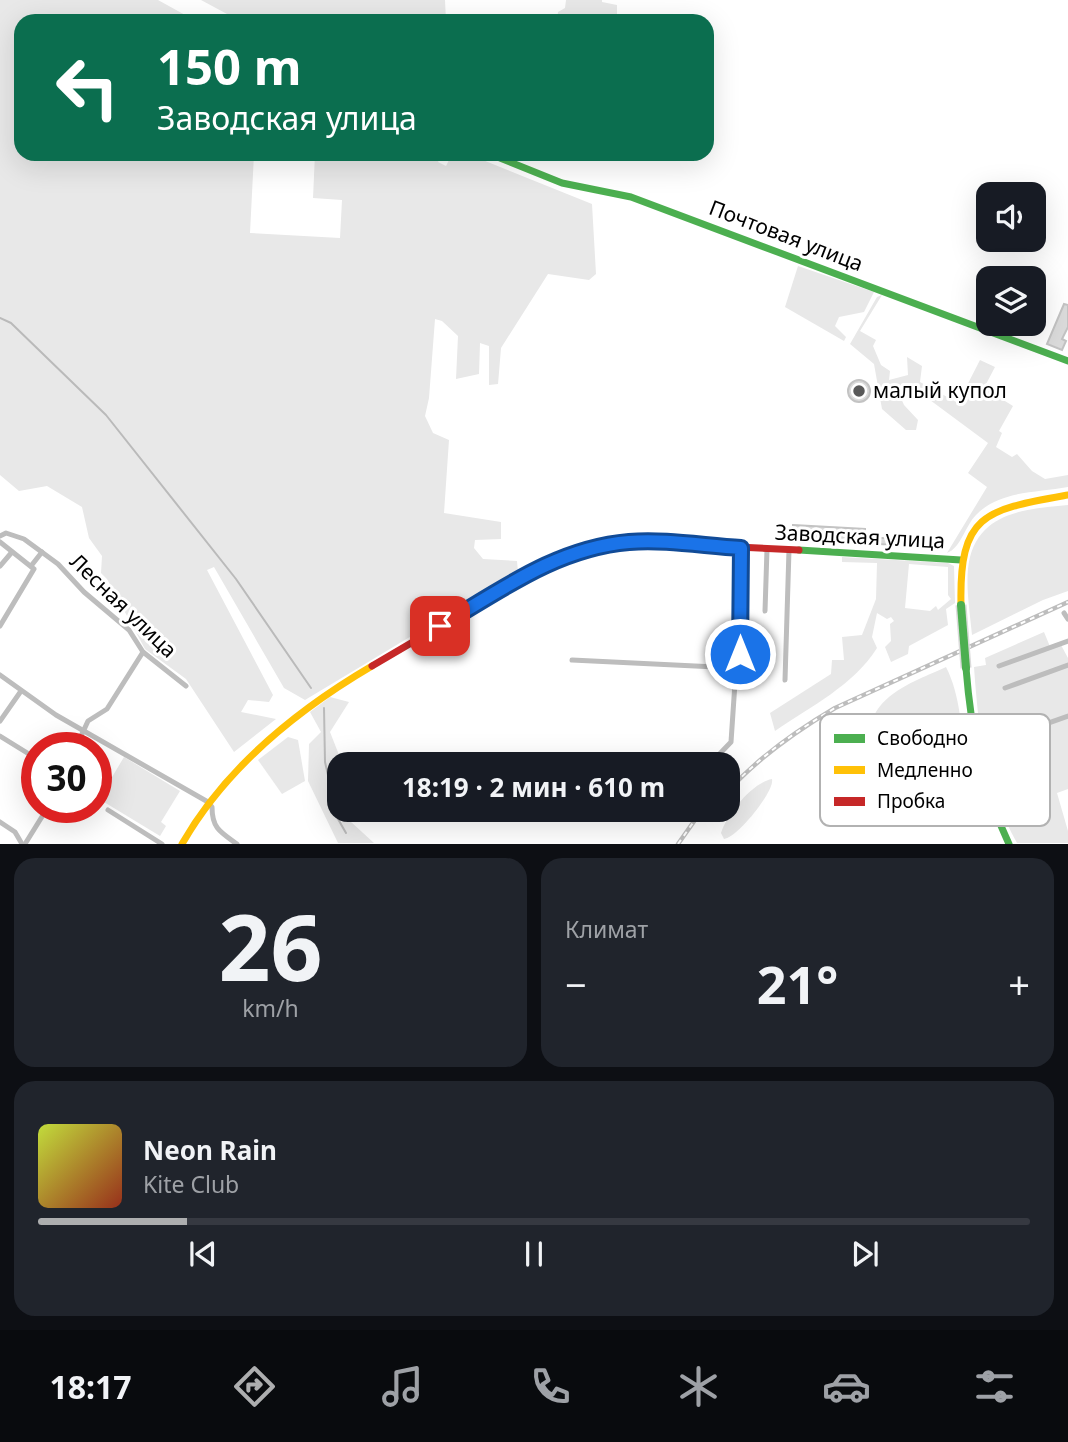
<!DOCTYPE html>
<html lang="ru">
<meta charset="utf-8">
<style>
:root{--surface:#171b24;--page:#20242c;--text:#f1f3f6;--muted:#9ea1a6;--line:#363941;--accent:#adaeaf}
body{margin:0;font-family:"Noto Sans",sans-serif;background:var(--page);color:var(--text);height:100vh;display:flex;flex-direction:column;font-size:26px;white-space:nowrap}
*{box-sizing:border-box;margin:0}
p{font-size:23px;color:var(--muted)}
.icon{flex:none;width:38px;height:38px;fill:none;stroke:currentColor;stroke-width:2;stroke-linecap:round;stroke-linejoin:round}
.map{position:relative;height:844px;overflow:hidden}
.sheet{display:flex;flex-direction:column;gap:14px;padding:14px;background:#0d0f14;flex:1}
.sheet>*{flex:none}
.top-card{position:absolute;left:14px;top:14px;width:700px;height:147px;border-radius:21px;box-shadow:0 7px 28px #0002;background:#0b6e4f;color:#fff;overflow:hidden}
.fabs{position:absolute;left:976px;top:182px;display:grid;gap:14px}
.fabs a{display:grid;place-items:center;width:70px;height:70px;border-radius:14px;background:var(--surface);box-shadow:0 7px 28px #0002;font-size:35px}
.speed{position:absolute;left:21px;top:732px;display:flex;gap:14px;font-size:35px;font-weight:700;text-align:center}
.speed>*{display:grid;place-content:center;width:91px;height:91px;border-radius:50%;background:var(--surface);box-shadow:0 7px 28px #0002;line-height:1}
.speed .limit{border:10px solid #d22;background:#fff;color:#111}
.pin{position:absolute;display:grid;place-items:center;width:60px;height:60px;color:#fff;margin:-30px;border-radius:14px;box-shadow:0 4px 10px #0006}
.me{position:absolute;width:77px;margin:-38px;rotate:0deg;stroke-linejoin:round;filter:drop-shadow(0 0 5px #0008)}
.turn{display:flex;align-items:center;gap:24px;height:147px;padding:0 28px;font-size:32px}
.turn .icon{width:91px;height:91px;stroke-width:2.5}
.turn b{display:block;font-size:49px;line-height:60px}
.big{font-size:52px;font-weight:700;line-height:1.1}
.sheet .card{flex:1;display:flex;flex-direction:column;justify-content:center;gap:10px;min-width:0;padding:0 24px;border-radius:21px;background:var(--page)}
.sheet .dial{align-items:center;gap:0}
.dial b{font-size:91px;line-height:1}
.song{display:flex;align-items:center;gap:21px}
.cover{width:84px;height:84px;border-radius:10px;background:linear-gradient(135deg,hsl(70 70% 55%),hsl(10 70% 35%))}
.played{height:7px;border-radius:4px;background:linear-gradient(90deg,var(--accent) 15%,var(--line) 15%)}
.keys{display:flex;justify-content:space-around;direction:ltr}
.heat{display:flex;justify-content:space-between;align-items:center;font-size:38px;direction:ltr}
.sheet .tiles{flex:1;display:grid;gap:14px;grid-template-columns:1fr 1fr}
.card:last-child{grid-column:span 2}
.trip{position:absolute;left:327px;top:752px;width:413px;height:70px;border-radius:21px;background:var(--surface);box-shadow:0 7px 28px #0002;font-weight:700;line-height:70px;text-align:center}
.dock{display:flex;height:112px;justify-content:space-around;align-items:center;background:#090b0e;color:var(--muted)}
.dock .icon{width:49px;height:49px}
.dock .selected{color:var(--accent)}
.dock b{font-size:32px;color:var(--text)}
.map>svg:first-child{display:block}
</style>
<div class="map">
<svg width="1068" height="844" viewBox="0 0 1068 844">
<rect width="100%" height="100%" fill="#fff"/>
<g fill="#e8e8e8" fill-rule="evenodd">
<path d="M0,0H158L196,21H21V154H254L250,233L340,238L342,200L313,198L315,154H442L438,162L446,166L452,154H468L592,204L596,274L589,280L548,274L501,348L498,384L489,385V346L480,343L479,374L456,379L458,336L442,321L435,319L429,398L425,416L433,433L449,440L444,513L501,522V539L475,540L474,548L483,559L517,561L518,572L305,700L284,688L214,567L207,570L273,695L269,702L248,700L241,712L276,719L234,752L186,679L145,649L107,579L101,573L102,556L89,538L82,507L47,486L19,491L0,475Z"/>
<path d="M201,0H445L446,21H240Z"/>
<path d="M566,0H602V2L617,5V21H557L558,12L565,8Z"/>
<path d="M798,266L874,292L864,312L839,317L835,326L846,337L844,341L785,307Z"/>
<path d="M882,295L860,331L876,340L873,346L881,365L890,371L889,380L908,375L907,357L922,366L920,382L958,403L980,360L995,367L984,388L1013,406L999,431L1002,433L996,447L1012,457L1017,454L1032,471L1045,479L1068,475V487C1037,493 1000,490 976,515C965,526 961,548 947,553L987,487L968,473L988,443L907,383L900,396L904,405L918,420L916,430H906L882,409L874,364L850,344L877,297Z"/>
<path d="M1068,505V591L1043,600L972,635C970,613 966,590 968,569C974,513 1023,509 1068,505Z"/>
<path d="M842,557L948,563L954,566L955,603L946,609L948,625L909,646L908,654L891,662L885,647L891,641L890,624L894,621L891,617L887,619L877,613L872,637L877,648C854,685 810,707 775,731L770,713L831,674L832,660H844L842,637L862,635L876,599L877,563L842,562ZM909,564L948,567V595L951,599L938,610L936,606L930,611L905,608Z"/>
<path d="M1044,632L1051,649L1061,645L1068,658V789L1057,793L1068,831V843H1017C984,783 979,735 974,667L986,665L985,658Z"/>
<path d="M946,667C962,698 962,740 967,774L952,777L944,755L877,762C875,753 871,744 871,735C868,696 918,680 946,667Z"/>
<path d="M330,697L349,702L330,732L343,765H340V810H349L351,822L374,843H338L308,781L309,744L321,732L310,712Z"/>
<path d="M288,737L298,740L305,781L282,794L258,760Z"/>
<path d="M124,757L180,791L161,822L166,826L160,836L99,799Z"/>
<path d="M772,779C775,791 737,838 724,839L721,833C727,814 752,783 772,779Z"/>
</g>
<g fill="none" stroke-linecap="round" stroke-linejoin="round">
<g stroke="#bababa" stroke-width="2">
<path d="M0,318L11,323L106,415L236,579L311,688"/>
<path d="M324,708L325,762L338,819L346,833"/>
</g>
</g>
<g fill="#dbdbdb" stroke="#c3c3c3" stroke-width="2">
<path d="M1064,304L1068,305V327L1062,339L1066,341L1062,350L1047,344Z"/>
<circle cx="859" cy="391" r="11"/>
<path d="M793,525L865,529V538H891V545L831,540V543H823L824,540L793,538Z"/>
</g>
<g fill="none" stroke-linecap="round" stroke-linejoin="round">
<g stroke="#bdbdbd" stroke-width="5">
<path d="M0,536L6,533L24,539L58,564L84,592L129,630L143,652L186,686"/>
<path d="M0,542L34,569L0,626"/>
<path d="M0,566L12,552"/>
<path d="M31,566L42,552"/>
<path d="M765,611L767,549"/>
<path d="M1064,613L1068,619"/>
<path d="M572,660L736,668"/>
<path d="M999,666L1068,641"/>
<path d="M0,675L56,715L208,802L212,807C212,828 220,832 237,844"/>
<path d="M785,680L789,550"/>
<path d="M1005,688L1068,665"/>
<path d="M0,721L21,691"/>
<path d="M0,736L37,759"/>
<path d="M995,742L1068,716"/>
<path d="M76,747L88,721L107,709L143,652"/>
<path d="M709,765L731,742L736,668L740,654L741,548"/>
<path d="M108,810L162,844"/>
<path d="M0,822L15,832L22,844"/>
<path d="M25,844L48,807"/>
</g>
<g stroke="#4caf50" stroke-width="7">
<path d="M490,154L562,183L631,197L1068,361"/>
<path d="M799,550L961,560"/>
<path d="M966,668C971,731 982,787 1009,844"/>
</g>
<g stroke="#ffc107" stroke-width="7">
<path d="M961,605C959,513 985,510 1068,495"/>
<path d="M182,844C226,767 297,710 372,666"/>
</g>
<path stroke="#c62828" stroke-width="7" d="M372,666L554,559L590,548L631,542L799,550"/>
<g stroke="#bdbdbd" stroke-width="4.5">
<g id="rail">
<path d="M728,791C759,757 796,731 835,708L1068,602"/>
<path d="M678,844L702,810"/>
</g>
</g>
<use href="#rail" stroke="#fff" stroke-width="2" stroke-dasharray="5" stroke-linecap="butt"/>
<g stroke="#dbdbdb" stroke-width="11" stroke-linecap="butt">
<path id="fast-bridge" d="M961,605L966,668"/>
</g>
<use href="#fast-bridge" stroke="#4caf50" stroke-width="8"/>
</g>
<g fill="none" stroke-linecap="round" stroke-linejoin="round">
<g stroke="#114b97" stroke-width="18">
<path id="route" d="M440,626C501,590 557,548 629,542C665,539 705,546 741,548L740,654"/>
</g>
<use href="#route" stroke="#1a73e8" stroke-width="12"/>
</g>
<circle fill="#595959" stroke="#fff" stroke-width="2.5" cx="859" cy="391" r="7"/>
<g text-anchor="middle" stroke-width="6" stroke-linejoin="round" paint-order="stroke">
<g font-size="21" fill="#000" stroke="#fff">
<text transform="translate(786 236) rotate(21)" y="7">Почтовая улица</text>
<text transform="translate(860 537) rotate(3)" y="7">Заводская улица</text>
<text transform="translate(123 606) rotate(44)" y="7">Лесная улица</text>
</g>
<g font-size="21" fill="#000" stroke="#fff" text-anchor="start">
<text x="873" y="398">малый купол</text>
</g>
</g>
<rect x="820" y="714" width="230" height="112" rx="10" fill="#fff" stroke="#b2b2b2" stroke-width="2"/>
<rect x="834" y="734" width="31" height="9" fill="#4caf50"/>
<rect x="834" y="766" width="31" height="8" fill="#ffc107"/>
<rect x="834" y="797" width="31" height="9" fill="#c62828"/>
<g font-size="19" fill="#000">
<text x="877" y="745">Свободно</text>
<text x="877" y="777">Медленно</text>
<text x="877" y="808">Пробка</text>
</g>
</svg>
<div class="fabs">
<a><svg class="icon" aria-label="sound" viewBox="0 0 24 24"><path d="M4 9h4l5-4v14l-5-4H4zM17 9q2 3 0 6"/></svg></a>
<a><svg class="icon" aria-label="layers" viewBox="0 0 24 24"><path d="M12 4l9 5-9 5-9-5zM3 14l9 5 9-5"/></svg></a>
</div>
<div class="speed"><div class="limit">30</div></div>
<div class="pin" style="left:440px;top:626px;background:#d93025"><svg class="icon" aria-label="arrive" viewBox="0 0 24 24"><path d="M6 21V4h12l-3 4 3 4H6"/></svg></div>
<svg class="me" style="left:740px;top:654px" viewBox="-20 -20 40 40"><circle r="17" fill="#1a73e8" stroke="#fff" stroke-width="3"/><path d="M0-11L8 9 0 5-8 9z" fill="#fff"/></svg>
<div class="trip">18:19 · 2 мин · 610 m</div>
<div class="top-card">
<div class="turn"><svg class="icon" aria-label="left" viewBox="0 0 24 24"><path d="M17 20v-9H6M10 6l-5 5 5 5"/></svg><div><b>150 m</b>Заводская улица</div></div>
</div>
</div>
<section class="sheet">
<div class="tiles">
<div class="card dial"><b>26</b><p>km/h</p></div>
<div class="card"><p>Климат</p>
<div class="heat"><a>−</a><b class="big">21°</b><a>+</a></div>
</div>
<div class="card">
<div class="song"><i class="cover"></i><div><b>Neon Rain</b><p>Kite Club</p></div></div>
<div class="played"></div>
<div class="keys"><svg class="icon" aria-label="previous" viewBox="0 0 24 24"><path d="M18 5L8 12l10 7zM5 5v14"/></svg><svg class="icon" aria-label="pause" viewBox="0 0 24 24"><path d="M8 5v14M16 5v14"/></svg><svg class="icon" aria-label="next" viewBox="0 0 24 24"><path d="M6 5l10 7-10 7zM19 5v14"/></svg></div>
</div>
</div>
</section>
<nav class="dock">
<b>18:17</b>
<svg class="icon selected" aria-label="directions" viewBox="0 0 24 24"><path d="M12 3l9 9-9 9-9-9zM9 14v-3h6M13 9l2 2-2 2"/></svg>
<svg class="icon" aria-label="music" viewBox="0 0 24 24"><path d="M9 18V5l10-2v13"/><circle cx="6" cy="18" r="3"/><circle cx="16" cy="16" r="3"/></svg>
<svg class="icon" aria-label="phone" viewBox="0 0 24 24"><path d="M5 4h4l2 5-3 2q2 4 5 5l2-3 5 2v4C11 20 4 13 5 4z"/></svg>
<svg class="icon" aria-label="climate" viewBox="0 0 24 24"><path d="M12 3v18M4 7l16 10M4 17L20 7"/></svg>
<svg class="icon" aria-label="car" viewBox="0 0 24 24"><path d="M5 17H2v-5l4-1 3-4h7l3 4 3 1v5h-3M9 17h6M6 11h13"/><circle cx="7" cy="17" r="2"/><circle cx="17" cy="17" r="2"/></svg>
<svg class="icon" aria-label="filters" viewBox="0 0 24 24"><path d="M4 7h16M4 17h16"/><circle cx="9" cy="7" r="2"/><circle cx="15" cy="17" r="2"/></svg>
</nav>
